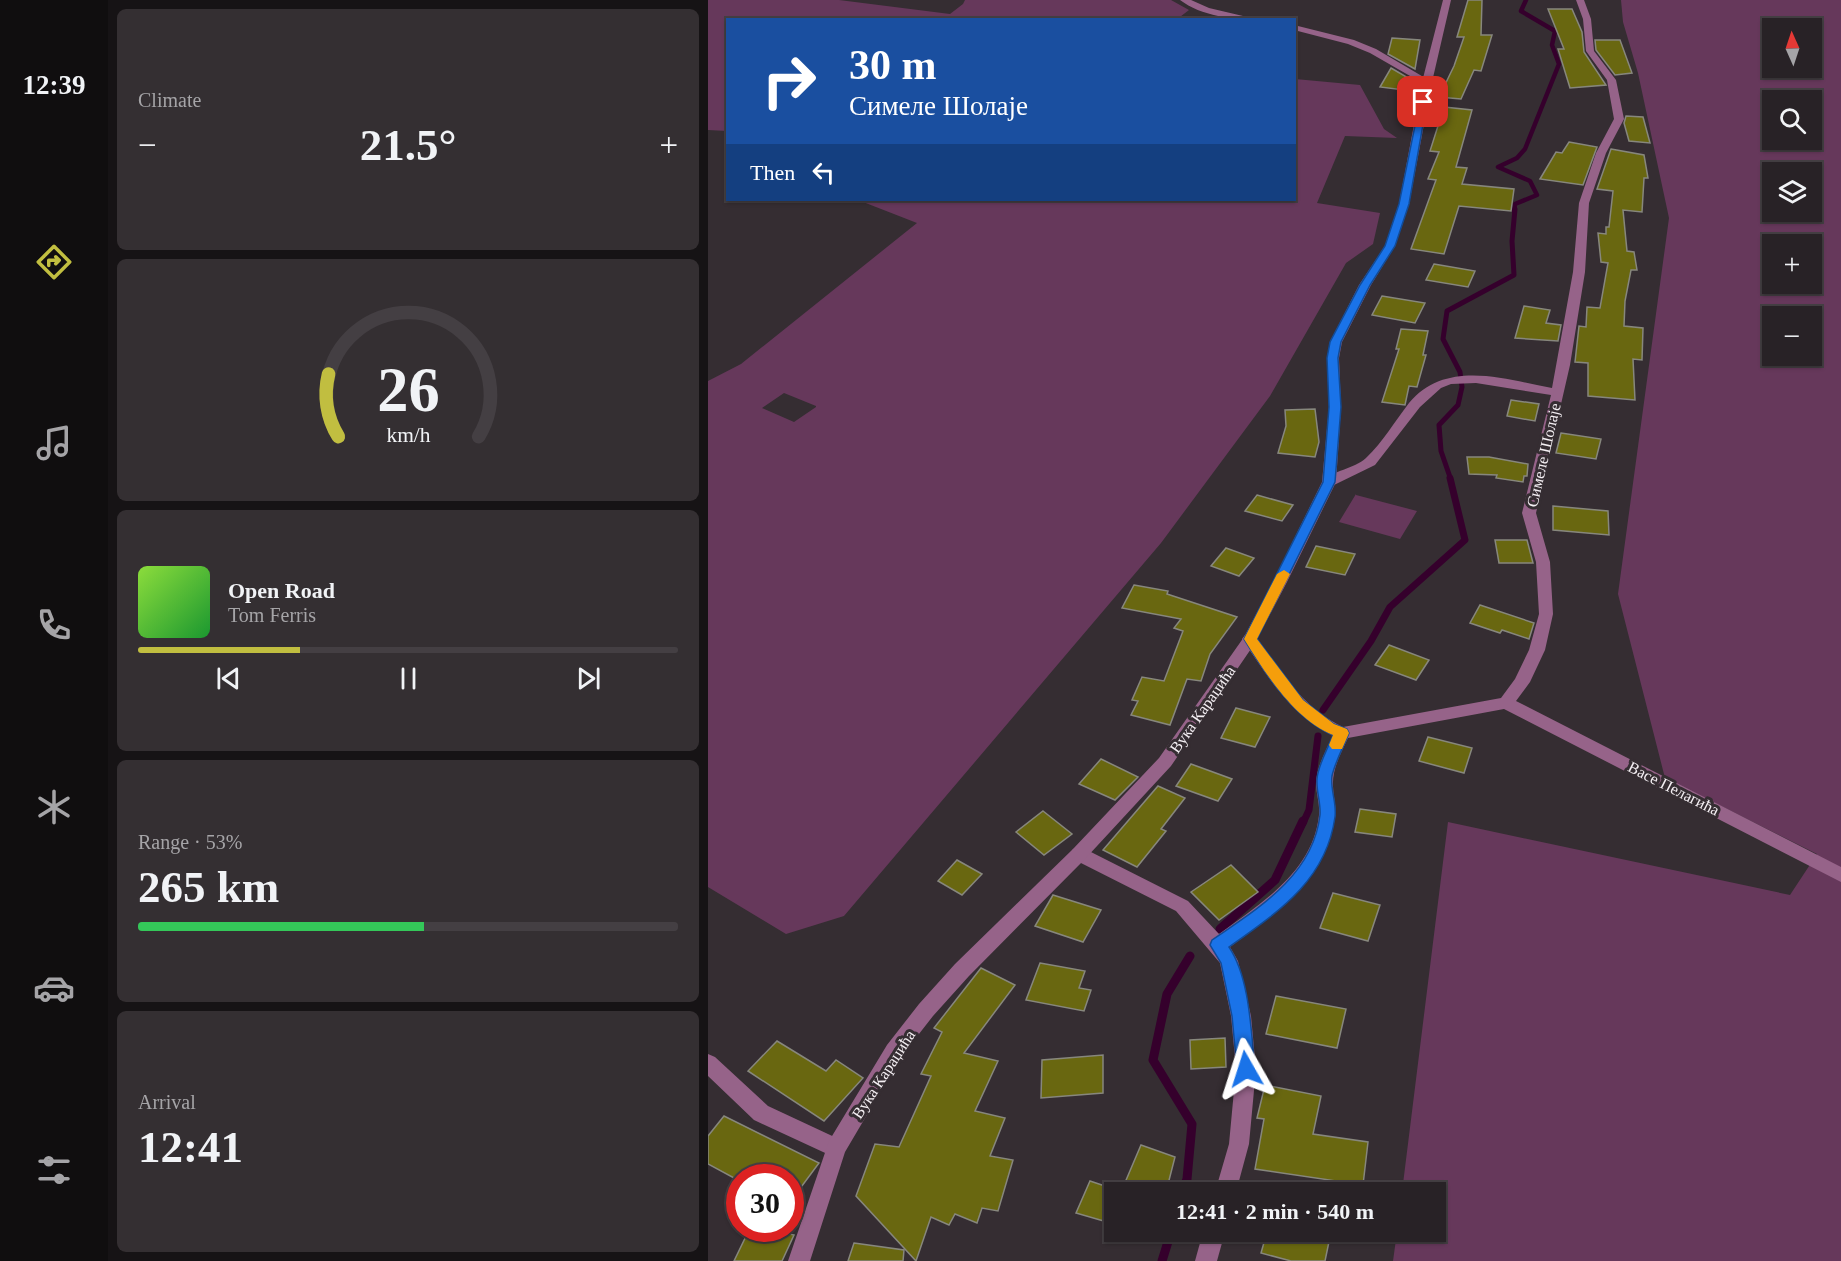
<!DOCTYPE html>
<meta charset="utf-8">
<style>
:root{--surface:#282226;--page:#342f32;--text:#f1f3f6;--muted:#a5a4a7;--line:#443f43;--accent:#c1be40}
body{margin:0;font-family:Georgia,serif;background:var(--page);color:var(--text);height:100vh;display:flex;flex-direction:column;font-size:22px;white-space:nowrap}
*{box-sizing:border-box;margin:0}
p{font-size:20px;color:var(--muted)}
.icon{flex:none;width:33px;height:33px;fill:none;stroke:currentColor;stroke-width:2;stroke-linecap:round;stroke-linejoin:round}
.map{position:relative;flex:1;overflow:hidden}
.side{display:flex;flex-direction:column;gap:9px;padding:9px;background:#161315;width:600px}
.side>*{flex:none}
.top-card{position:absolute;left:18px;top:18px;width:570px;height:183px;border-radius:0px;box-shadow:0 2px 4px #0004,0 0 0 2px var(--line);background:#1a4fa0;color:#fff;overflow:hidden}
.needle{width:39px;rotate:357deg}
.controls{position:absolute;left:1054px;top:18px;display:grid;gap:12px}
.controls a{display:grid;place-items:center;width:60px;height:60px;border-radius:0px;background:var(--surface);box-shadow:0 2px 4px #0004,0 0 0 2px var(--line);font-size:30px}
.speed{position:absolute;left:18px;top:1164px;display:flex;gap:12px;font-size:30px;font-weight:700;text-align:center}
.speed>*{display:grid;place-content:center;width:78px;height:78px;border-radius:50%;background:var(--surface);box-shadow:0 2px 4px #0004,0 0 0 2px var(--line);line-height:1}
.speed .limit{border:9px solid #d22;background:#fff;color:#111}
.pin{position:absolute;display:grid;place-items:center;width:51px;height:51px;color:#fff;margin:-26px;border-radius:12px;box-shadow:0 3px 9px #0006}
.me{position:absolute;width:66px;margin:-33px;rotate:354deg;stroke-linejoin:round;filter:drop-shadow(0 0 4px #0008)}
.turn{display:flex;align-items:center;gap:21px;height:126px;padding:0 24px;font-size:27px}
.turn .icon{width:78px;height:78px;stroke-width:2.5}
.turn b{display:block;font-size:42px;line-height:51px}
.then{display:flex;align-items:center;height:57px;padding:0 24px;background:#0003;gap:12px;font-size:22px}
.big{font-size:45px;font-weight:600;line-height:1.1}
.side .card{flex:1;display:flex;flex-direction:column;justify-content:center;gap:9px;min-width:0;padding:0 21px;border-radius:9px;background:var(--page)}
.side .dial{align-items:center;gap:0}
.dial svg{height:156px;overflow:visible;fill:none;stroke:var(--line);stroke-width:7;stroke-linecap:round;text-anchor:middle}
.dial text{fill:var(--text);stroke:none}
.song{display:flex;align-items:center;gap:18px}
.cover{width:72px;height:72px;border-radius:9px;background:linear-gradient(135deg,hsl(90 70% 55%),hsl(130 70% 35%))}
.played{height:6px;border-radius:3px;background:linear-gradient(90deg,var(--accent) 30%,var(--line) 30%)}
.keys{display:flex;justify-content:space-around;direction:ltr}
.heat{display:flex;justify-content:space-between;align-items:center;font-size:33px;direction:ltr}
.charge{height:9px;border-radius:4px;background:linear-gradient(90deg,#34c759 53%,var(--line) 0)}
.trip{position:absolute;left:396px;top:1182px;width:342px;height:60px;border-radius:0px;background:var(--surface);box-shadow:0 2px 4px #0004,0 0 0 2px var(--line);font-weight:600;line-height:60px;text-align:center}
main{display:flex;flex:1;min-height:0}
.menu{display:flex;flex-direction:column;width:108px;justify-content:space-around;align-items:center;background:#100e0f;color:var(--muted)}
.menu .icon{width:42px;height:42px}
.menu .active{color:var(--accent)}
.menu b{font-size:27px;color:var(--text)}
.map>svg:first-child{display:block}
</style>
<main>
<nav class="menu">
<b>12:39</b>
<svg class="icon active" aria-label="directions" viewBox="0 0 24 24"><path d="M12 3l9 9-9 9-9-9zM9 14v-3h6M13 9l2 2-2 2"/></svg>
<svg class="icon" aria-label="music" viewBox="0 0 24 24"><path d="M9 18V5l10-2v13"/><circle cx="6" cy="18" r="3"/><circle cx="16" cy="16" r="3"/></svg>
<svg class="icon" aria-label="phone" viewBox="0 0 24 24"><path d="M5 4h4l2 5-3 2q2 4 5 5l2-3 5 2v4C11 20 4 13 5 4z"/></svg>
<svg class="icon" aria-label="climate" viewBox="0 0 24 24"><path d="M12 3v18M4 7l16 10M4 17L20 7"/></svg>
<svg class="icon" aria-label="car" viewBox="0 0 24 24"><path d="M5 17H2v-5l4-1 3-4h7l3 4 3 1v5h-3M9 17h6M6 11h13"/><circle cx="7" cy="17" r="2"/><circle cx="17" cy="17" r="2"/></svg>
<svg class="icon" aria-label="filters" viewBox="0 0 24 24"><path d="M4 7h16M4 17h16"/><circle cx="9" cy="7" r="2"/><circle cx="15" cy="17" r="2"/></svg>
</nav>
<section class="side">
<div class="card"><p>Climate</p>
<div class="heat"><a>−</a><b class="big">21.5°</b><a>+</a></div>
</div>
<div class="card dial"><svg viewBox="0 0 100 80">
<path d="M14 69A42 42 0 1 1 86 69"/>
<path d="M14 69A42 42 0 0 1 9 37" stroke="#c1be40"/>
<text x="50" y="56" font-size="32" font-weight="700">26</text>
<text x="50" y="72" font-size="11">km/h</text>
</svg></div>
<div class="card">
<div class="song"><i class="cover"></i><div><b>Open Road</b><p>Tom Ferris</p></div></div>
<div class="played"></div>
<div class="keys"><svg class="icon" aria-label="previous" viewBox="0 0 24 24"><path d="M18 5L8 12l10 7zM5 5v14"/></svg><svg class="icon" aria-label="pause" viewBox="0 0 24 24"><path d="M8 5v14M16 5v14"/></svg><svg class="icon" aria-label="next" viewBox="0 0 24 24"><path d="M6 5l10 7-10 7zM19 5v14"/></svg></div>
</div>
<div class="card"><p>Range · 53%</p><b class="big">265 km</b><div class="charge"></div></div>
<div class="card"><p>Arrival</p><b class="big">12:41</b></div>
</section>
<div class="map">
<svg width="1133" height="1261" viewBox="0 0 1133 1261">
<rect width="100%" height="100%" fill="#352d32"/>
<g fill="#66385b" fill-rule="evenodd">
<path d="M0,0H131L242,14L255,4L257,0H463L481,10L468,20H20L19,131L0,130Z"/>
<path d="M913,0H1133V1261H685L689,1232H728V1192H694L740,822L1082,895L1109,854L957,778L910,594L961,218L930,73L915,22ZM1065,28H1104V68H1065ZM1065,100H1104V140H1065ZM1065,172H1104V212H1065ZM1065,244H1104V284H1065ZM1065,316H1104V356H1065Z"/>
<path d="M587,79L652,85L676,129L689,138L637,136L609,203L672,213L665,244L638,263L562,396L453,543L136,916L78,934L0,887V381L33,364L209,223L150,200H586ZM76,393L108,406V407L86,422L54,408Z"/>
<path d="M648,494V495L709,511L692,539L631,522Z"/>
</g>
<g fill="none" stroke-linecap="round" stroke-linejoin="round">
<path stroke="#35002c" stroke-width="4.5" d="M806,211L807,204L829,195L822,181L790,167L809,158L817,149L851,64L844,45L847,31L813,11L818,0"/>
<path stroke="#35002c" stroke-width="5" d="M743,480L733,451L731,425L750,405L754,387L752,372L735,339L739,311L806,275L804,241L807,209"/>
<g stroke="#35002c" stroke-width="7">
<path d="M615,710L663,641L682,607L757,540L742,478"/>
<path d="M595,823L601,810L610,736"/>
</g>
<g stroke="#35002c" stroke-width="9">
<path d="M512,929L567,880L595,821"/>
<path d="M474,1192L479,1179L484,1124L445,1060L459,994L482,956"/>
<path d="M454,1261L463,1232"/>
</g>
</g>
<g fill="#696710" stroke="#87877d" stroke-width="1.5">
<path d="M760,0H774L773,35H784L773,71L766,70L753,99L731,97L746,66L756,37H749Z"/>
<path d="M840,9H864L874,32L876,52L898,85L862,88L850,49H856Z"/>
<path d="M684,38L712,40L707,69L680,54Z"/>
<path d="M887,40H912L924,73L907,75L888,50Z"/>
<path d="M683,68L702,79L696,90L672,87Z"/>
<path d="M736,107L764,110L748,167L759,168L754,184L806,189L803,211L751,206L736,254L703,249L728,180L720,179L731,152L722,151Z"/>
<path d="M918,116L935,117L942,143L921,141L916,123Z"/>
<path d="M861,142L889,147L875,185L832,179L848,152L854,153Z"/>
<path d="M903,149L936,155L940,178H936L934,212L915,210L919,251L926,252L929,270H923L917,301L916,326L935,328L934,360L925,359L927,400L880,396V363L867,362L871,326L878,327L879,307L892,308L900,263L893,262L890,233L898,234V227H901L905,191L889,189Z"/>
<path d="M726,264L767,271L760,287L718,280Z"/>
<path d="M674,296L717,303L707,323L664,315Z"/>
<path d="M816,306L842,310L838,323L853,325L850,341L807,338Z"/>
<path d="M693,329L720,331L715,355H718L709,387L701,386L697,405L674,402L691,349H688Z"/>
<path d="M803,400L831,404L827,421L799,416Z"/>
<path d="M607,409L611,442L607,457L570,453L578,426L577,410Z"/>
<path d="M853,433L893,439L888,459L848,453Z"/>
<path d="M759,457H781L820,464L819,476H816L815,482L788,478L789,475L761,474Z"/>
<path d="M549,495L585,505L574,521L537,511Z"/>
<path d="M845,506L900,511L901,535L845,530Z"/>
<path d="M787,540H819L825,563H791Z"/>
<path d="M608,546L647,554L637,575L598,567Z"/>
<path d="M518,548L546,558L531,576L503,566Z"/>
<path d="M426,585L460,591L459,594L529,617L502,654L493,681L479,679L462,725L423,715L430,701L424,700L434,677L456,681L475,631L466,628L473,619L414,608Z"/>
<path d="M772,605L826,623L821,639L794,630L792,633L762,623Z"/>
<path d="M681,645L721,660L708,680L667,665Z"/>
<path d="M528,708L562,717L547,747L513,738Z"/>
<path d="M720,737L764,748L756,773L711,761Z"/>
<path d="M393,759L430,777L407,800L371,784Z"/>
<path d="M483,764L524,779L510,801L468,786Z"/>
<path d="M450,786L477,798L453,829L458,831L429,867L395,850Z"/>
<path d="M652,809L688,814L684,837L647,832Z"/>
<path d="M335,811L364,834L336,855L308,832Z"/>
<path d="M249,860L274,874L254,895L230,881Z"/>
<path d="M523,865L550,892L511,920L483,892Z"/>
<path d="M625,893L672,905L660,941L612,928Z"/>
<path d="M345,895L393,910L375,942L327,926Z"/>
<path d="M332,963L377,971L371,988L383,990L376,1011L318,1000Z"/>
<path d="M273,968L307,985L256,1053L290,1061L267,1111L297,1118L282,1156L305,1160L290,1211L274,1208L269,1223L247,1214L241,1225L223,1217L208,1261L148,1196L167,1144L191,1147L223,1076L213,1074L234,1032L226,1028Z"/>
<path d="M568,996L638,1009L629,1048L558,1034Z"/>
<path d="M517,1038L518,1067L483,1069L482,1040Z"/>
<path d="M69,1041L118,1071L128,1060L155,1078L116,1121L40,1071Z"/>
<path d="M395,1055V1093L333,1098L334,1060Z"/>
<path d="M557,1085L613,1096L605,1134L660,1142L655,1185L547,1169L556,1119L549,1118Z"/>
<path d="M16,1116L111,1163L82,1202V1178H26L0,1164V1136Z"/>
<path d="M433,1145L467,1157L458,1192H413Z"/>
<path d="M382,1181L406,1189V1224L368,1213Z"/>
<path d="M42,1228H56L86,1235L74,1261H26Z"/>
<path d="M559,1232H623L617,1261H583L553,1253Z"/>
<path d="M146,1243L196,1250L195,1261H140Z"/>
</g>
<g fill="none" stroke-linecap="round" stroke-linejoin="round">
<g fill="#966389" fill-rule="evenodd">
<path d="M472,0H483L501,8L552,20C526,20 493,16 472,0Z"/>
<path d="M868,0H876L883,19L886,51L908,80L916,119L898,153L881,203L877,272L862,365L828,513L842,562L845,614L837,650L822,682L808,701L1133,867V882L796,709L640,738C633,753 624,769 625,786C625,797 629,807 627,818C616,880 568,912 522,947L530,961L543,1016L548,1069L541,1144L528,1192H507L521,1144L528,1069L523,1016L512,963L468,911L365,859L362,854L365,849L371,847L377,849L480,901L511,934C553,903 605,872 611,815C612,804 608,793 608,783C609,766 618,750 625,736C584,716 561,679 537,643L534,639L537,635H547C572,671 595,708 635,727L793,698L807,679L821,650L831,614L828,562L814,513L843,395L768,383L743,384L733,388L712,407L667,465L626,485H616L614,482C625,470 646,469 658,458C675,442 687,421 701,403C738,359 796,379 844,388L865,272L871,203L888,153L906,119L899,80L878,51L875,19Z"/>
<path d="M586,25L646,40L668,49L724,82L716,84L662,53L640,44L586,30Z"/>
<path d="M0,1054L7,1057L60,1106L135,1141L138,1148L135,1155L128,1158L46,1120L0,1076Z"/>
<path d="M495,1232H517L509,1261H487Z"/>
</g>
<path fill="#966389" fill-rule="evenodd" d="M735,0H743L724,82L701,204L687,246L663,285L634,342L631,358L633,407L628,482L579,582L547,643L463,766L377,859L261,976L225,1016L193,1057L137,1152L102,1261H80L121,1141L179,1045L211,1004L247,964L365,849L451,758L536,637L565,582L614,482L621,407L619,358L622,342L651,285L677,246L691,204L714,82Z"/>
</g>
<path fill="#1a73e8" stroke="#114b97" stroke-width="1.5" d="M712,101L719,102L701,204L687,246L662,285L633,342L630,358L633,407L627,482L549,639L595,700L626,724L639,729L641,733C636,746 627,762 624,776C622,789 629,803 627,817C618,881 570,912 521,947C542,978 543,1032 547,1069L545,1075L538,1077L532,1075L529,1069L524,1016L513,963L502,945L504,940C549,909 605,876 612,815C613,803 608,791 609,779C610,765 620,748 625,735C587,720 557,673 536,639L615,482L621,407L619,358L622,342L652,285L677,246L691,204Z"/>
<path fill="#f59e0b" d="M576,570L582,574L549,639L595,700L626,724L639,729L641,733L634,749H624L621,745L625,735C587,720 557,673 536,639L569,574Z"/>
<g text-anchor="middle" stroke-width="6" stroke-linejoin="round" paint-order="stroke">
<g font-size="16" fill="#f4eff3" stroke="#352d32">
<text transform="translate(835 455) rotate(-77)" y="6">Симеле Шолаје</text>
<text transform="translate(494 709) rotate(-55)" y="6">Вука Караџића</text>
<text transform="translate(966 788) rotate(27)" y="6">Васе Пелагића</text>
<text transform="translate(175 1074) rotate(-57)" y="6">Вука Караџића</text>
</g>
</g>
</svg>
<div class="controls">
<a><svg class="needle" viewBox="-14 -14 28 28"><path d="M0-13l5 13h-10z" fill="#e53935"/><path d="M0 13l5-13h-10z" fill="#a5a4a7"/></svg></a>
<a><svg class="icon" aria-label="search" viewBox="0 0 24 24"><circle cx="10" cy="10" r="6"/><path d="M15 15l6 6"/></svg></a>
<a><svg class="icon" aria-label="layers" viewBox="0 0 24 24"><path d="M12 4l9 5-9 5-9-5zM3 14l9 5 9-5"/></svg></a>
<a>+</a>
<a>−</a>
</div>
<div class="speed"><div class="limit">30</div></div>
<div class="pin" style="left:715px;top:102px;background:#d93025"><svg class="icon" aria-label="arrive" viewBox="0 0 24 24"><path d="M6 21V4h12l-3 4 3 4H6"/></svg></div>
<svg class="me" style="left:538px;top:1069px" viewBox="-20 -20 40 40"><path d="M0-17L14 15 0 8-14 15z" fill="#1a73e8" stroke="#fff" stroke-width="4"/></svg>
<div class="trip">12:41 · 2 min · 540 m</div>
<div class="top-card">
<div class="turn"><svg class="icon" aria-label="right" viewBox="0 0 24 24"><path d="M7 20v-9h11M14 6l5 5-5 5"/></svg><div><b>30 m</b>Симеле Шолаје</div></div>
<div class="then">Then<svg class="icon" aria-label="left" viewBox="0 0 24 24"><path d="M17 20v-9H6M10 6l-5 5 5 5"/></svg></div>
</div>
</div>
</main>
